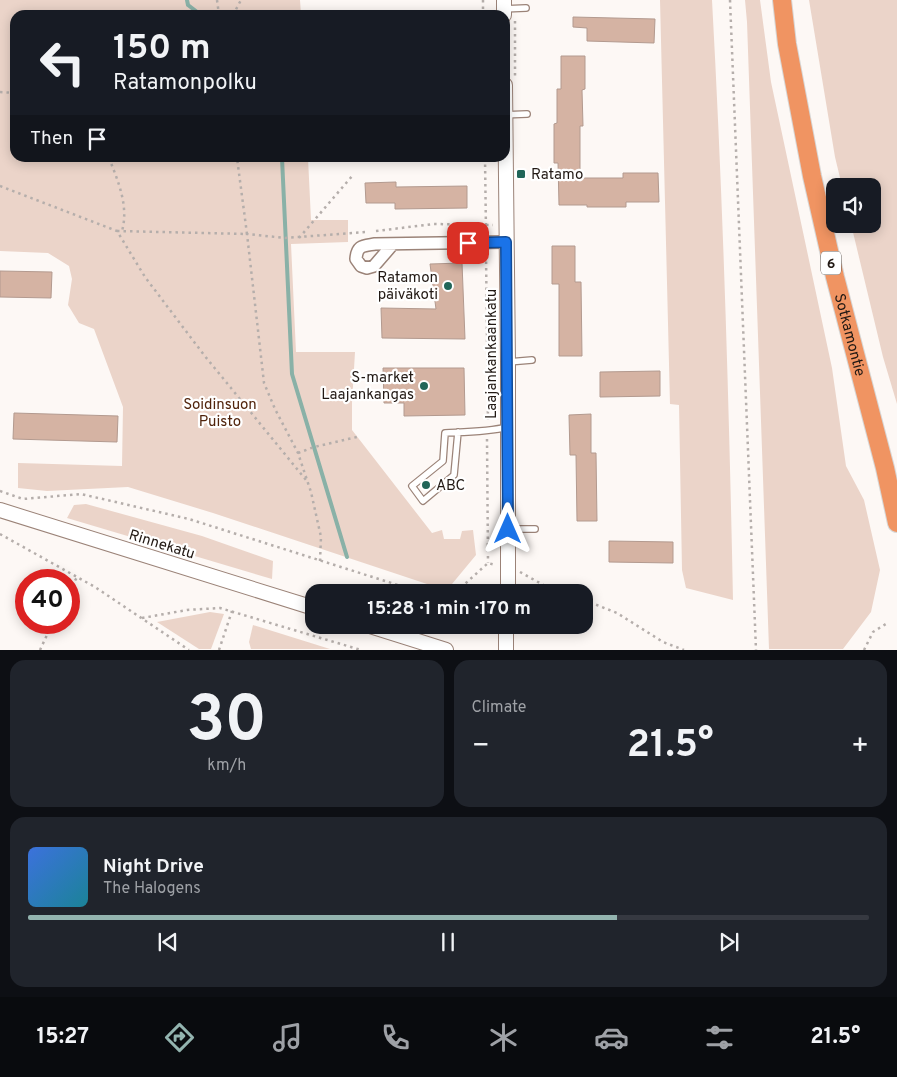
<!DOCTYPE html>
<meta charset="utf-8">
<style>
:root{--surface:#171b24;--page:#20242c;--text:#f1f3f6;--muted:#9ea1a6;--line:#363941;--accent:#93b4af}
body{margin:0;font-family:Overpass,sans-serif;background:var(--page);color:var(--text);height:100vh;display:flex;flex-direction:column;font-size:19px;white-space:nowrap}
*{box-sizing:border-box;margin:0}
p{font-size:16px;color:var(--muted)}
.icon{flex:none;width:28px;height:28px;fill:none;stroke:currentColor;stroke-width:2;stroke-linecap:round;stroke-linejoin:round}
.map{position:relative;height:650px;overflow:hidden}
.side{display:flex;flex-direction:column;gap:10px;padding:10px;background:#0d0f14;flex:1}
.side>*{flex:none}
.guide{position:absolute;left:10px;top:10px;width:500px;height:152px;border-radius:15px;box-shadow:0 2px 12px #0003;background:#171b24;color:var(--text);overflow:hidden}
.fabs{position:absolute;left:826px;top:178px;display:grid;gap:10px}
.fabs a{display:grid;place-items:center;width:55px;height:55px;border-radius:10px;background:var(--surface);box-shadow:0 2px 12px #0003;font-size:25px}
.speed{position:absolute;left:15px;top:569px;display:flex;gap:10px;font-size:25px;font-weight:700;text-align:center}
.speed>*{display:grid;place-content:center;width:65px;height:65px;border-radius:50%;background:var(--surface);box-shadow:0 2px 12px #0003;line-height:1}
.speed .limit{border:8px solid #d22;background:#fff;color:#111}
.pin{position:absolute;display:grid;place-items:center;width:42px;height:42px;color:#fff;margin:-21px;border-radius:10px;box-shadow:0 2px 8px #0006}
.me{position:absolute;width:55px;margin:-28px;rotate:0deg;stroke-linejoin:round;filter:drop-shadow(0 0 4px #0008)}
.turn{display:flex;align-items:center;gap:18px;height:105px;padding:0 20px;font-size:22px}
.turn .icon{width:65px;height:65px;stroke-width:2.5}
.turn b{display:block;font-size:35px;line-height:42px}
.then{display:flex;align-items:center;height:48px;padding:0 20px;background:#0003;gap:10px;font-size:19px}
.big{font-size:38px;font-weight:700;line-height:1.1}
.side .tile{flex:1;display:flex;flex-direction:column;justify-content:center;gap:8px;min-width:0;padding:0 18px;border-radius:15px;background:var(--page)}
.side .dial{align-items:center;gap:0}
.dial b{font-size:65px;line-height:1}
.song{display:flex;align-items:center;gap:15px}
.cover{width:60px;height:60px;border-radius:8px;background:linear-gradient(135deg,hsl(220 70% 55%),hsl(190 70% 35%))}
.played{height:5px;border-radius:2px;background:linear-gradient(90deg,var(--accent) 70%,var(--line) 70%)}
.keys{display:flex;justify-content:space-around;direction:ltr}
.heat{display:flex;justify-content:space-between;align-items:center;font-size:28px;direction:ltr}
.side .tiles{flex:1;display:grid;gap:10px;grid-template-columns:1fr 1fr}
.tile:last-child{grid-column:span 2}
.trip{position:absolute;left:305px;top:584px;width:288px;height:50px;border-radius:15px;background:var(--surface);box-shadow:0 2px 12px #0003;font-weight:700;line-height:50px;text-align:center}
.menu{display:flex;height:80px;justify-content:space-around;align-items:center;background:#090b0e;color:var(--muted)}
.menu .icon{width:35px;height:35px}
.menu .selected{color:var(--accent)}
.menu b{font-size:22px;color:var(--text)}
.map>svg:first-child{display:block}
</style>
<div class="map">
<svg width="897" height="650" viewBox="0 0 897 650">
<rect width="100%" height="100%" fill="#fdf8f5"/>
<g fill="#ebd4c9">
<path d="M0,0H300L301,15H15V158H308L311,220H348V242L291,244L296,352H355L352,403V430L432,533L442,530L444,539H460L462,531L473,530L476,555L452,584L439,588L213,513L128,487L47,491L18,488V463L122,466L123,407L94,329L79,323L68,305L72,279L69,266L48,253L0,251Z"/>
<path d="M660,0H712C723,200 729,400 733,600L686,588L682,570L679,405L670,404Z"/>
<path d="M745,0H760L771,82L832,368L846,466L864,500L880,570L871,612L843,649H769L747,22Z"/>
<path d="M809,0H897V404L883,357L851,224H872V186H842L835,157Z"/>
<path d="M86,504L202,536L273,561L272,579L67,518L74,505Z"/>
<path d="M210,612L224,614L211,649H199L157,622Z"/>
<path d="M253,625L330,649H251L249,642Z"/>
</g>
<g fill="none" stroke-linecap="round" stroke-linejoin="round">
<g stroke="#89b1a7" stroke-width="4">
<path d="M187,0L188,5L201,15"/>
<path d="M282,158L292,374L347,557"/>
</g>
</g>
<g fill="#d5b3a3" stroke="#b39a8f">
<path d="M573,17L655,19L654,43L587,41V28L573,27Z"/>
<path d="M561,56H585V89L582,90L583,126H580V178H623V173H658L659,202H626V207H587V205H559L558,163H554V124L557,123V89H561Z"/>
<path d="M396,182V187L467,186V208L395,209V203H366L365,183Z"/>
<path d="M552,246H575V282H581L582,356H559V284H552Z"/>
<path d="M462,263L465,339L382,338L381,308L436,309L430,264Z"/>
<path d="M0,271L52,272L51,298L0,297Z"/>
<path d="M383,368H464L465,415L404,416V403H384Z"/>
<path d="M660,371V396L600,397V372Z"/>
<path d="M14,413L118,416L117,442L13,439Z"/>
<path d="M591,414V453H596L597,521H577L576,455H570L569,415Z"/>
<path d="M609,541L673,542V563L609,562Z"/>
</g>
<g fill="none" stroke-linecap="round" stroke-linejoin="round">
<g stroke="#9b8378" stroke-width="8">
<g id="service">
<path d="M504,9L526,8"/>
<path d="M505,115L527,114"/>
<path d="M508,362L532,360"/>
<path d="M458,432L454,475L423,501L412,486L443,461L445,433C466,432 487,432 508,427"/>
<path d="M509,529H535"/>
</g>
</g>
<g stroke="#9b8378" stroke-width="14">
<path id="minor" d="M393,244L374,266L367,268L361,266L356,259C357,245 363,246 375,244L506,242"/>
</g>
<g stroke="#9b8378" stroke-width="16">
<g id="tertiary">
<path d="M504,0V15"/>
<path d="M505,85L508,362V592"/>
<path d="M0,510L314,608"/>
<path d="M367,625L446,650"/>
<path d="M506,650V625"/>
</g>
</g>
<g stroke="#d7d6d5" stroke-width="20">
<g id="trunk">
<path id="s1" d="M782,0L787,44L812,176L835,277L885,468L897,523"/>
</g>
</g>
<g stroke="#b5aeab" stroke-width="2.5" stroke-dasharray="2.5 4" stroke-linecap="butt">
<path d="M217,0L219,15"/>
<path d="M483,0V15"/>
<path d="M730,0L756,650"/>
<path d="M233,15L241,0"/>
<path d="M515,21V76"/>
<path d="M0,92L15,93"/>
<path d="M109,158C118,181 129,206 122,231"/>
<path d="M485,158L486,232"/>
<path d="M0,186L117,231L145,277L204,355L306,480"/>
<path d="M117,231L247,234L237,158"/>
<path d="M376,231L434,224L493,225"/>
<path d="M299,238L353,175"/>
<path d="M486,255L488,422"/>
<path d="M487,439L488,563"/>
<path d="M298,453L314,447L357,437"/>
<path d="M0,491L23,499L81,494L189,519L420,592"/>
<path d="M0,534L95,587L189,650"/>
<path d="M320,561L321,537L311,492L298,453L275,409L264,383L247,234L285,238L366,232"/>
<path d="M520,572L547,587L563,592"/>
<path d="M69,592L77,577"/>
<path d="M456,592L488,563L495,565"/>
<path d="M584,600L617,613L663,642L684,650"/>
<path d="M142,618L187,610L220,608L361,650"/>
<path d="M437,633L440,625"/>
<path d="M40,650L53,622"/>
<path d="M219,650L232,611"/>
<path d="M864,650L873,632L889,622"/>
</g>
<use href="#service" stroke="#fff" stroke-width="5.5"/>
<use href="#minor" stroke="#fff" stroke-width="11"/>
<use href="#tertiary" stroke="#fff" stroke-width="14"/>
<use href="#trunk" stroke="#f09462" stroke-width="18"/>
</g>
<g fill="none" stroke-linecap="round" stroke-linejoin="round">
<g stroke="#114b97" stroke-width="12">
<path id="route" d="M468,243L506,242L508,529"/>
</g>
<use href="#route" stroke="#1a73e8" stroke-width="9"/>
</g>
<g fill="#216659" stroke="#fff" stroke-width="2">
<rect x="516" y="169" width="10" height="10" rx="2.5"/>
<circle cx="448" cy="286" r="5"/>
<circle cx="424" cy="386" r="5"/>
<circle cx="426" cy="485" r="5"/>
</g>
<g text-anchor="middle" stroke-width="4.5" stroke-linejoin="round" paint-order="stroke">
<rect fill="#fff" stroke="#645e5a" stroke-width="1" x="821" y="251.5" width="20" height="23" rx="4"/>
<g font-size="14" font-weight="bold" fill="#221914">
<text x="831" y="268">6</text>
</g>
<g font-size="15" fill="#221914" stroke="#fff" text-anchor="start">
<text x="531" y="179">Ratamo</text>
<text x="438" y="282" text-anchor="end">Ratamon<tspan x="438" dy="17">päiväkoti</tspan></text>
<text x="414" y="382" text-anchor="end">S-market<tspan x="414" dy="17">Laajankangas</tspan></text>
<text x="436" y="490">ABC</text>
</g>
<g font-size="15" fill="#221914" stroke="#fff">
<text dy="5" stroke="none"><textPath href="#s1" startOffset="342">Sotkamontie</textPath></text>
<text transform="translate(491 354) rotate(-90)" y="5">Laajankankaankatu</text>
<text transform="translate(162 544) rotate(17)" y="5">Rinnekatu</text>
</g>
<g font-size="15" fill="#51240c" stroke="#fff">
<text x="220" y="409">Soidinsuon<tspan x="220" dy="17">Puisto</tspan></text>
</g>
</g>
</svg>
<div class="fabs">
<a><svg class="icon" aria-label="sound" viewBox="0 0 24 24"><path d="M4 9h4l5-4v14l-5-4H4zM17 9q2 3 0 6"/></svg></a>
</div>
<div class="speed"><div class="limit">40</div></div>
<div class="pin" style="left:468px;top:243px;background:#d93025"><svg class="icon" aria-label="arrive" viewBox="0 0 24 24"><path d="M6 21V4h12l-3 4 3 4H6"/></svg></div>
<svg class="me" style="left:508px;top:529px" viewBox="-20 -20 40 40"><path d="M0-17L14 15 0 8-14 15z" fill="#1a73e8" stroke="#fff" stroke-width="4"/></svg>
<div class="trip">15:28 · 1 min · 170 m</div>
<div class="guide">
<div class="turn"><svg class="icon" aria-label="left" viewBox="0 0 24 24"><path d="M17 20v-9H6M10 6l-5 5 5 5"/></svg><div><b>150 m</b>Ratamonpolku</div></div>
<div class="then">Then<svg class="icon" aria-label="arrive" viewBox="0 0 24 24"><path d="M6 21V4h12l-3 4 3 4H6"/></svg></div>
</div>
</div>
<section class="side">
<div class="tiles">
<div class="tile dial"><b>30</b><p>km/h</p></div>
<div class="tile"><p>Climate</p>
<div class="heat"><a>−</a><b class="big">21.5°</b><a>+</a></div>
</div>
<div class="tile">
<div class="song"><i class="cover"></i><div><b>Night Drive</b><p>The Halogens</p></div></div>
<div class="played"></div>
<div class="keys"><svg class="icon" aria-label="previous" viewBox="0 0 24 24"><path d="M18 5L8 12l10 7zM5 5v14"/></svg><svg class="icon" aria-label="pause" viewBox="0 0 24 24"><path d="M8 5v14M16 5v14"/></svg><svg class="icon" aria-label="next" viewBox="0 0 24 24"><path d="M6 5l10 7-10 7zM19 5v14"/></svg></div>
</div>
</div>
</section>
<nav class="menu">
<b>15:27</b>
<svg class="icon selected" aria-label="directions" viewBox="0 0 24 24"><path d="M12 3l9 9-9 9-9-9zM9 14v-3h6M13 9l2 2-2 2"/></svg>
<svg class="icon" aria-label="music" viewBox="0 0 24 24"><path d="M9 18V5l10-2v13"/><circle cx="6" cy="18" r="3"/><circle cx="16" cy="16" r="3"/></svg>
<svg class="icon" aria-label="phone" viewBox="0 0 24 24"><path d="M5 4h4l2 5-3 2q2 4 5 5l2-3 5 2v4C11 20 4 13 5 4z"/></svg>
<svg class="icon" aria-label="climate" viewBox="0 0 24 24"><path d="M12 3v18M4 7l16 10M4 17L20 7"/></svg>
<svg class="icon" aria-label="car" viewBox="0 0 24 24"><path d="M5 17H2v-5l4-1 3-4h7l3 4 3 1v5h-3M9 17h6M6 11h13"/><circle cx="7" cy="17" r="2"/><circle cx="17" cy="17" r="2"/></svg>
<svg class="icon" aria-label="filters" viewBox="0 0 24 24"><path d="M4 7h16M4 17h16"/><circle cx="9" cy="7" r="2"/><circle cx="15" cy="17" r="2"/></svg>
<b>21.5°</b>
</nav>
